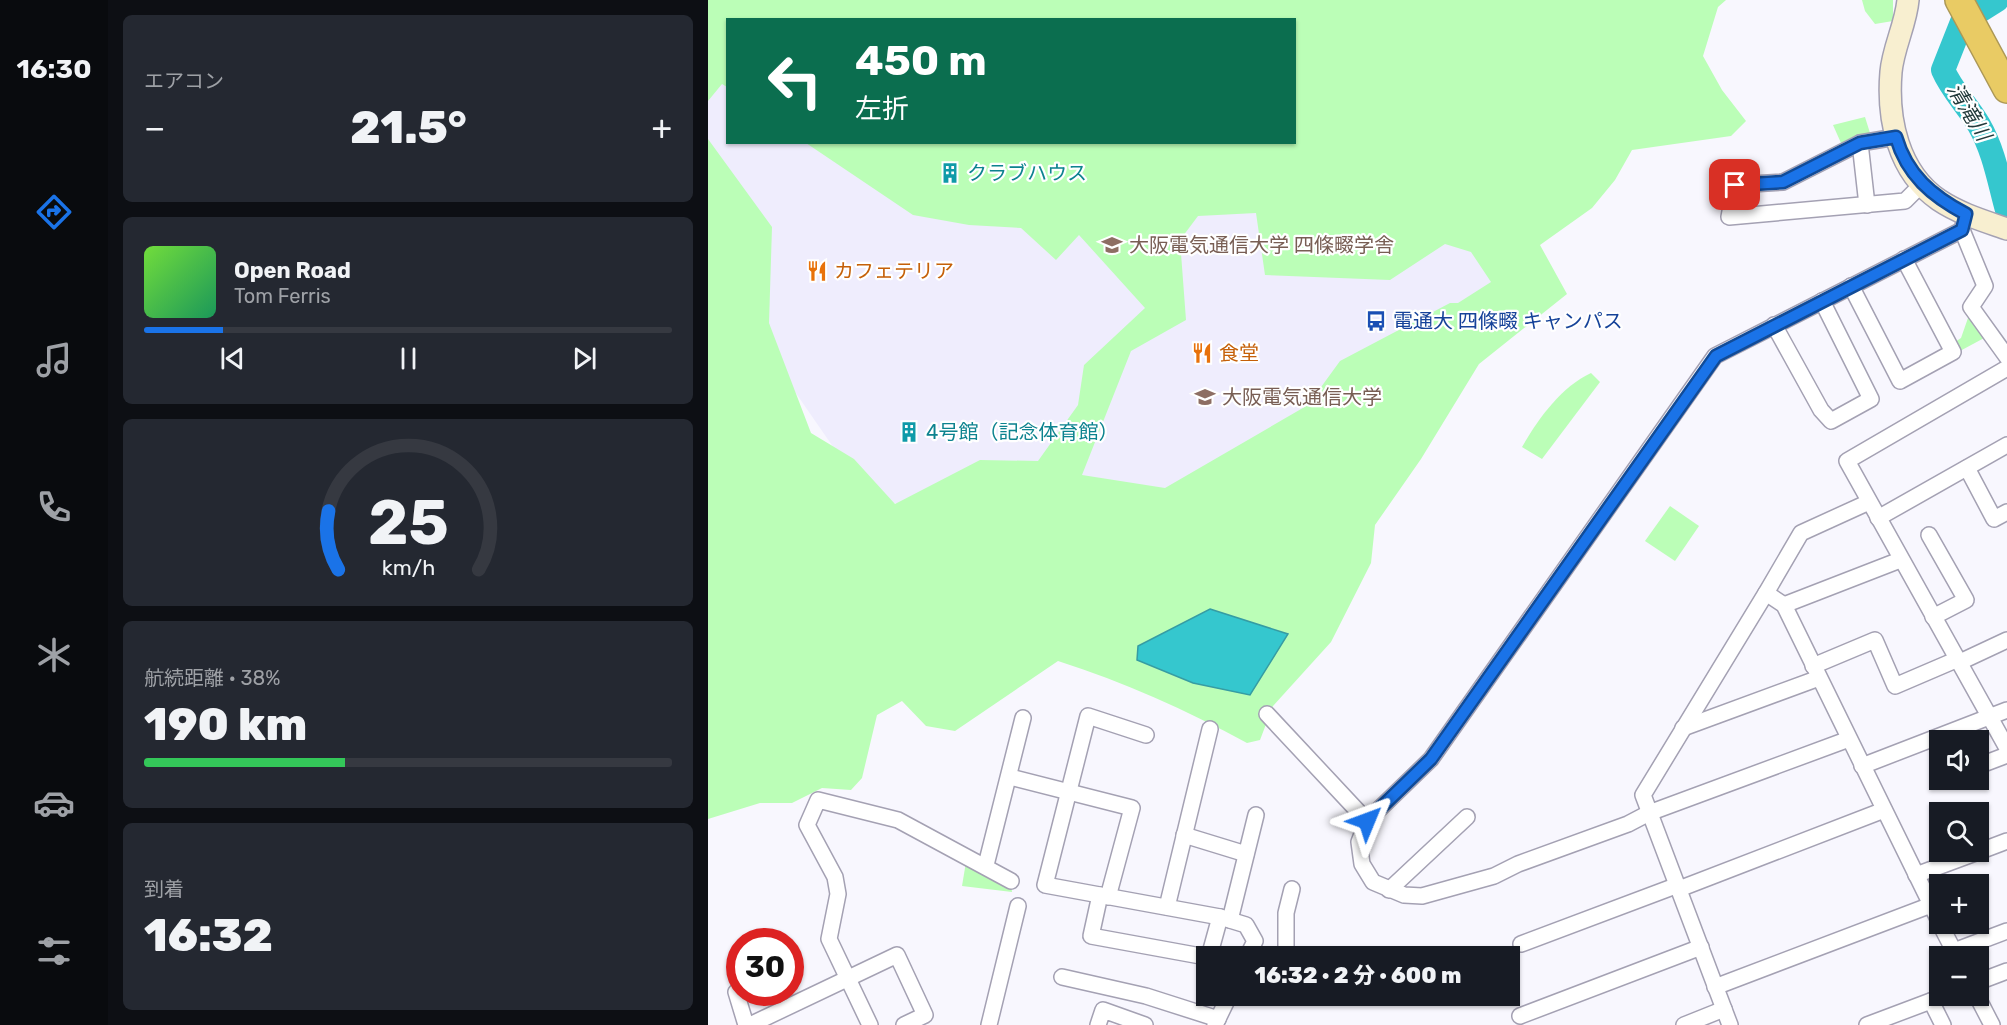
<!DOCTYPE html>
<html lang="ja">
<meta charset="utf-8">
<style>
:root{--surface:#171b24;--page:#242831;--text:#f1f3f6;--muted:#9ea1a6;--line:#363941;--accent:#1a73e8}
body{margin:0;font-family:Rubik,"Noto Sans JP",sans-serif;background:var(--page);color:var(--text);height:100vh;display:flex;flex-direction:column;font-size:22px;white-space:nowrap}
*{box-sizing:border-box;margin:0}
p{font-size:20px;color:var(--muted)}
.icon{flex:none;width:33px;height:33px;fill:none;stroke:currentColor;stroke-width:2;stroke-linecap:round;stroke-linejoin:round}
.map{position:relative;flex:1;overflow:hidden}
.side{display:flex;flex-direction:column;gap:15px;padding:15px;background:#0d0f14;width:600px}
.side>*{flex:none}
.banner{position:absolute;left:18px;top:18px;width:570px;height:126px;border-radius:0px;box-shadow:0 2px 4px #0004;background:#0b6e4f;color:#fff;overflow:hidden}
.buttons{position:absolute;left:1221px;top:730px;display:grid;gap:12px}
.buttons a{display:grid;place-items:center;width:60px;height:60px;border-radius:0px;background:var(--surface);box-shadow:0 2px 4px #0004;font-size:30px}
.speed{position:absolute;left:18px;top:928px;display:flex;gap:12px;font-size:30px;font-weight:700;text-align:center}
.speed>*{display:grid;place-content:center;width:78px;height:78px;border-radius:50%;background:var(--surface);box-shadow:0 2px 4px #0004;line-height:1}
.speed .limit{border:9px solid #d22;background:#fff;color:#111}
.pin{position:absolute;display:grid;place-items:center;width:51px;height:51px;color:#fff;margin:-26px;border-radius:12px;box-shadow:0 3px 9px #0006}
.me{position:absolute;width:66px;margin:-33px;rotate:46deg;stroke-linejoin:round;filter:drop-shadow(0 0 4px #0008)}
.turn{display:flex;align-items:center;gap:21px;height:126px;padding:0 30px;font-size:27px}
.turn .icon{width:78px;height:78px;stroke-width:2.5}
.turn b{display:block;font-size:42px;line-height:51px}
.big{font-size:45px;font-weight:800;line-height:1.1}
.side .tile{flex:1;display:flex;flex-direction:column;justify-content:center;gap:9px;min-width:0;padding:0 21px;border-radius:9px;background:var(--page)}
.side .dial{align-items:center;gap:0}
.dial svg{height:156px;overflow:visible;fill:none;stroke:var(--line);stroke-width:7;stroke-linecap:round;text-anchor:middle}
.dial text{fill:var(--text);stroke:none}
.song{display:flex;align-items:center;gap:18px}
.cover{width:72px;height:72px;border-radius:9px;background:linear-gradient(135deg,hsl(100 70% 55%),hsl(150 70% 35%))}
.played{height:6px;border-radius:3px;background:linear-gradient(90deg,var(--accent) 15%,var(--line) 15%)}
.keys{display:flex;justify-content:space-around;direction:ltr}
.heat{display:flex;justify-content:space-between;align-items:center;font-size:33px;direction:ltr}
.charge{height:9px;border-radius:4px;background:linear-gradient(90deg,#34c759 38%,var(--line) 0)}
.trip{position:absolute;left:488px;top:946px;width:324px;height:60px;border-radius:0px;background:var(--surface);box-shadow:0 2px 4px #0004;font-weight:800;line-height:60px;text-align:center}
main{display:flex;flex:1;min-height:0}
.menu{display:flex;flex-direction:column;width:108px;justify-content:space-around;align-items:center;background:#090b0e;color:var(--muted)}
.menu .icon{width:42px;height:42px}
.menu .selected{color:var(--accent)}
.menu b{font-size:27px;color:var(--text)}
.map>svg:first-child{display:block}
</style>
<main>
<nav class="menu">
<b>16:30</b>
<svg class="icon selected" aria-label="directions" viewBox="0 0 24 24"><path d="M12 3l9 9-9 9-9-9zM9 14v-3h6M13 9l2 2-2 2"/></svg>
<svg class="icon" aria-label="music" viewBox="0 0 24 24"><path d="M9 18V5l10-2v13"/><circle cx="6" cy="18" r="3"/><circle cx="16" cy="16" r="3"/></svg>
<svg class="icon" aria-label="phone" viewBox="0 0 24 24"><path d="M5 4h4l2 5-3 2q2 4 5 5l2-3 5 2v4C11 20 4 13 5 4z"/></svg>
<svg class="icon" aria-label="climate" viewBox="0 0 24 24"><path d="M12 3v18M4 7l16 10M4 17L20 7"/></svg>
<svg class="icon" aria-label="car" viewBox="0 0 24 24"><path d="M5 17H2v-5l4-1 3-4h7l3 4 3 1v5h-3M9 17h6M6 11h13"/><circle cx="7" cy="17" r="2"/><circle cx="17" cy="17" r="2"/></svg>
<svg class="icon" aria-label="filters" viewBox="0 0 24 24"><path d="M4 7h16M4 17h16"/><circle cx="9" cy="7" r="2"/><circle cx="15" cy="17" r="2"/></svg>
</nav>
<section class="side">
<div class="tile"><p>エアコン</p>
<div class="heat"><a>−</a><b class="big">21.5°</b><a>+</a></div>
</div>
<div class="tile">
<div class="song"><i class="cover"></i><div><b>Open Road</b><p>Tom Ferris</p></div></div>
<div class="played"></div>
<div class="keys"><svg class="icon" aria-label="previous" viewBox="0 0 24 24"><path d="M18 5L8 12l10 7zM5 5v14"/></svg><svg class="icon" aria-label="pause" viewBox="0 0 24 24"><path d="M8 5v14M16 5v14"/></svg><svg class="icon" aria-label="next" viewBox="0 0 24 24"><path d="M6 5l10 7-10 7zM19 5v14"/></svg></div>
</div>
<div class="tile dial"><svg viewBox="0 0 100 80">
<path d="M14 69A42 42 0 1 1 86 69"/>
<path d="M14 69A42 42 0 0 1 9 39" stroke="#1a73e8"/>
<text x="50" y="56" font-size="32" font-weight="700">25</text>
<text x="50" y="72" font-size="11">km/h</text>
</svg></div>
<div class="tile"><p>航続距離 · 38%</p><b class="big">190 km</b><div class="charge"></div></div>
<div class="tile"><p>到着</p><b class="big">16:32</b></div>
</section>
<div class="map">
<svg width="1299" height="1025" viewBox="0 0 1299 1025">
<rect width="100%" height="100%" fill="#f8f7fe"/>
<path fill="#efedfd" fill-rule="evenodd" d="M0,0H620L772,230L793,276L462,509L164,503L42,327L0,188ZM20,20H586V142H20Z"/>
<g fill="#bbfeb7" fill-rule="evenodd">
<path d="M0,0H1018L1010,7L995,56L1014,90L1038,121L1023,136L924,150L907,180L884,208L832,245L859,294L771,364L713,459L667,525L663,563L623,642L565,706L552,740L539,743C478,710 416,682 350,661L247,731L218,726L194,701L169,715L154,778L143,790L114,788L84,803H52L0,819V139L64,227L61,323L103,433L146,459L187,504L272,460L330,461L370,405L376,365L437,308L371,235L348,260L313,228L261,225L205,215L98,143L586,142V20H20L19,87L14,84L0,101ZM548,213L557,275L682,280L737,244L763,252L783,282L750,303H742L632,361L600,405L457,488L374,475L423,351L478,320L472,240L490,216Z"/>
<path d="M1154,0H1185V21L1167,24L1157,11Z"/>
<path d="M1157,117L1162,133L1147,136L1133,143L1125,125Z"/>
<path d="M1264,316L1278,337L1252,351L1247,342L1253,338L1260,318Z"/>
<path d="M883,373L892,382L834,459L814,447C830,419 853,387 883,373Z"/>
<path d="M962,506L991,526L967,561L937,541Z"/>
<path d="M258,862L303,885L304,892L254,886Z"/>
</g>
<path fill="#35c7ce" stroke="#369ca3" stroke-width="1.5" d="M502,609L580,634L542,695L485,683L429,660L430,646Z"/>
<g fill="none" stroke-linecap="round" stroke-linejoin="round">
<path stroke="#35c7ce" stroke-width="24" d="M1289,0L1254,22L1235,70C1244,91 1260,106 1271,125C1286,151 1291,181 1299,210"/>
<g stroke="#a4a1b3" stroke-width="18">
<g id="street">
<path d="M1188,137L1152,143L1075,182L1027,185L1021,217L1197,201L1214,184"/>
<path d="M1152,143L1159,205"/>
<path d="M1254,230L1277,286L1263,307L1299,357"/>
<path d="M1143,286L1192,381L1245,352L1196,259"/>
<path d="M1066,325L1113,410L1123,421L1163,399L1114,301"/>
<path d="M1299,368L1139,461L1299,748"/>
<path d="M1259,468L1286,519L1299,512"/>
<path d="M1161,502L1093,533L1058,593L1076,605L1232,923"/>
<path d="M1170,518L1299,445"/>
<path d="M1221,535L1258,600L1225,617"/>
<path d="M1076,605L1192,560"/>
<path d="M1252,662L1299,640"/>
<path d="M1105,666L1167,640L1187,686L1250,659"/>
<path d="M559,714L659,821"/>
<path d="M975,728L1111,678"/>
<path d="M438,735L380,716L337,885L512,917L538,925L547,941L539,957"/>
<path d="M1141,739L941,813L920,824L810,864L786,876L714,896L696,895L665,882L654,864L651,842L659,821L723,759L1007,356L1254,230L1258,214"/>
<path d="M1154,766L1299,710"/>
<path d="M1270,766L1299,755"/>
<path d="M302,777L424,808L400,897"/>
<path d="M476,835L538,854"/>
<path d="M1270,852L1299,841"/>
<path d="M278,865L315,718"/>
<path d="M1208,875L1270,852"/>
<path d="M971,889L1176,810"/>
<path d="M681,890L759,817"/>
<path d="M392,895L383,936L498,957"/>
<path d="M459,907L502,729"/>
<path d="M522,920L548,815"/>
<path d="M1232,924L1249,957"/>
<path d="M813,944L970,885"/>
<path d="M1246,951L1299,931"/>
<path d="M501,957L512,917"/>
<path d="M578,957V913L584,889"/>
<path d="M354,977L438,996L510,1019"/>
<path d="M1270,982L1299,971"/>
<path d="M1007,987L1223,905"/>
<path d="M28,992L38,1025"/>
<path d="M1269,996L1284,1025"/>
<path d="M1223,1001L1235,1025"/>
<path d="M812,1016L993,947"/>
<path d="M42,1025L189,955L217,1015L196,1025"/>
<path d="M162,1025L121,939L130,894L127,877L99,825L110,800L190,820L303,881"/>
<path d="M281,1025L310,906"/>
<path d="M390,1025L395,1010L437,1025"/>
<path d="M507,1025L521,996"/>
<path d="M976,1025L1016,1009"/>
<path d="M1022,1025L935,795L1058,593"/>
<path d="M1159,1025L1236,996"/>
</g>
</g>
<g stroke="#a4a1b3" stroke-width="24">
<path id="secondary" d="M1200,0C1198,24 1185,48 1183,72C1179,119 1190,172 1231,200C1252,214 1276,221 1299,229"/>
</g>
<g stroke="#ac9857" stroke-width="30">
<path id="highway" d="M1251,0L1299,89"/>
</g>
<use href="#street" stroke="#fff" stroke-width="15"/>
<use href="#secondary" stroke="#f8efd0" stroke-width="21"/>
<use href="#highway" stroke="#e9cb64" stroke-width="27"/>
</g>
<g fill="none" stroke-linecap="round" stroke-linejoin="round">
<g stroke="#114b97" stroke-width="15">
<path id="route" d="M659,821L723,759L1008,356L1254,230L1258,214C1224,196 1199,175 1188,137L1152,143L1075,182L1027,185"/>
</g>
<use href="#route" stroke="#1a73e8" stroke-width="10"/>
</g>
<defs>
<g id="building-bare" transform="scale(1.62)"><path d="M-4-6H4V6H1V3H-1V6H-4ZM-2.5-4.3h1.7v1.8h-1.7ZM.8-4.3h1.7v1.8H.8ZM-2.5-1h1.7V.8h-1.7ZM.8-1h1.7V.8H.8Z" fill="#0f9aa8" stroke="#fff" stroke-width="2.5" paint-order="stroke"/></g>
<g id="university-bare" transform="scale(1.62)"><path d="M0-5L7-2L0 1L-7-2ZM-4 1L0 2.5L4 1V4Q0 6-4 4Z" fill="#8d6e63" stroke="#fff" stroke-width="2.5" paint-order="stroke"/></g>
<g id="restaurant-bare" transform="scale(1.62)"><path d="M-5-6h1v4h1v-4h1v4h1v-4h1v5L-1.5 .5V6h-2V.5L-5-1ZM5-6V6H3V1.5H1.5Q1.5-4 5-6Z" fill="#e8710a" stroke="#fff" stroke-width="2.5" paint-order="stroke"/></g>
<g id="bus-bare" transform="scale(1.62)"><path d="M-5-6H5V4H4V6H2V4H-2V6H-4V4H-5ZM-3.5-4V0h7V-4ZM-3.5 1.2v1.5H-2V1.2ZM2 1.2v1.5H3.5V1.2Z" fill="#1a4fb4" stroke="#fff" stroke-width="2.5" paint-order="stroke"/></g>
</defs>
<g fill-rule="evenodd">
<use href="#building-bare" x="242" y="173"/>
<use href="#university-bare" x="404" y="245"/>
<use href="#restaurant-bare" x="109" y="271"/>
<use href="#bus-bare" x="668" y="321"/>
<use href="#restaurant-bare" x="494" y="353"/>
<use href="#university-bare" x="497" y="397"/>
<use href="#building-bare" x="201" y="432"/>
</g>
<g text-anchor="middle" stroke-width="4.5" stroke-linejoin="round" paint-order="stroke">
<g font-size="20" fill="#0d838f" stroke="#fff" text-anchor="start">
<text x="259" y="180">クラブハウス</text>
<text x="218" y="439">4号館（記念体育館）</text>
</g>
<g font-size="20" fill="#785e54" stroke="#fff" text-anchor="start">
<text x="421" y="252">大阪電気通信大学 四條畷学舎</text>
<text x="514" y="404">大阪電気通信大学</text>
</g>
<g font-size="20" fill="#c56008" stroke="#fff" text-anchor="start">
<text x="126" y="278">カフェテリア</text>
<text x="511" y="360">食堂</text>
</g>
<g font-size="20" fill="#164399" stroke="#fff" text-anchor="start">
<text x="685" y="328">電通大 四條畷 キャンパス</text>
</g>
<g font-size="21" font-style="italic" fill="#223a3b" stroke="#fff">
<text transform="translate(1261 112) rotate(59)" y="7">清滝川</text>
</g>
</g>
</svg>
<div class="buttons">
<a><svg class="icon" aria-label="sound" viewBox="0 0 24 24"><path d="M4 9h4l5-4v14l-5-4H4zM17 9q2 3 0 6"/></svg></a>
<a><svg class="icon" aria-label="search" viewBox="0 0 24 24"><circle cx="10" cy="10" r="6"/><path d="M15 15l6 6"/></svg></a>
<a>+</a>
<a>−</a>
</div>
<div class="speed"><div class="limit">30</div></div>
<div class="pin" style="left:1027px;top:185px;background:#d93025"><svg class="icon" aria-label="arrive" viewBox="0 0 24 24"><path d="M6 21V4h12l-3 4 3 4H6"/></svg></div>
<svg class="me" style="left:659px;top:821px" viewBox="-20 -20 40 40"><path d="M0-17L14 15 0 8-14 15z" fill="#1a73e8" stroke="#fff" stroke-width="4"/></svg>
<div class="trip">16:32 · 2 分 · 600 m</div>
<div class="banner">
<div class="turn"><svg class="icon" aria-label="left" viewBox="0 0 24 24"><path d="M17 20v-9H6M10 6l-5 5 5 5"/></svg><div><b>450 m</b>左折</div></div>
</div>
</div>
</main>
